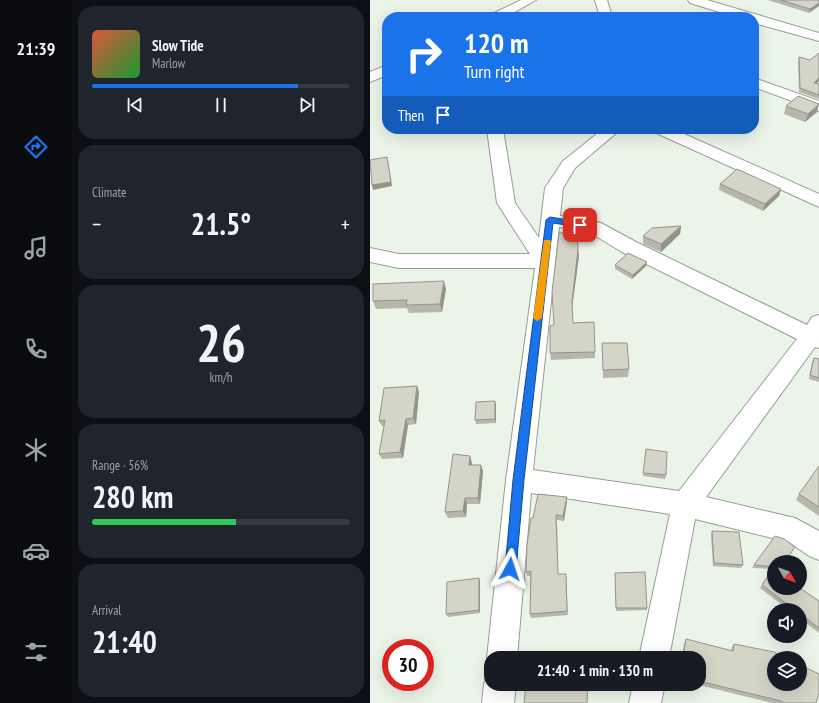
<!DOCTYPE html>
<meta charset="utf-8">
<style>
:root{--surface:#171b24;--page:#20242c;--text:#f1f3f6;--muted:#9ea1a6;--line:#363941;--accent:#1a73e8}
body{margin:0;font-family:"PT Sans Narrow",sans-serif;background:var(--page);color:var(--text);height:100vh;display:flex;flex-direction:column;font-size:15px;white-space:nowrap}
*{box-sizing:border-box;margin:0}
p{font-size:13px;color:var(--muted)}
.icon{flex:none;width:22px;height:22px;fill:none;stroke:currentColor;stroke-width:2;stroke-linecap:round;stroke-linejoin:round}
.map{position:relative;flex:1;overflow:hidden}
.drawer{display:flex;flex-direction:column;gap:6px;padding:6px;background:#0d0f14;width:298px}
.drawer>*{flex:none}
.guide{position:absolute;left:12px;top:12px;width:377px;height:122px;border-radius:16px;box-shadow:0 4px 16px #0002;background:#1a73e8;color:#fff;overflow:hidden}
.needle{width:26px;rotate:130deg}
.controls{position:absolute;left:397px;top:555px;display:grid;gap:8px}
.controls a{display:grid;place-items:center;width:40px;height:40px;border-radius:50%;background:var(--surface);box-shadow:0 4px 16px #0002;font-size:20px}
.speed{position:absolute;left:12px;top:639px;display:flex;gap:8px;font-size:20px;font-weight:700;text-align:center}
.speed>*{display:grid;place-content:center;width:52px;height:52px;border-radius:50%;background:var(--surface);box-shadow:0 4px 16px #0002;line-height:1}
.speed .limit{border:6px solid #d22;background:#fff;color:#111}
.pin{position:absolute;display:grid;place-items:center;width:34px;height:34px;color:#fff;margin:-17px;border-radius:8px;box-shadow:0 2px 6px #0006}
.me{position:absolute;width:44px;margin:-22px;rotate:5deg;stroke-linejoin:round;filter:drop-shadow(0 0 3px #0008)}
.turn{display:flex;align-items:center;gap:14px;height:84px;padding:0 16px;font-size:18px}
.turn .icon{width:52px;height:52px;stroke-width:2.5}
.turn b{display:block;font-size:28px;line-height:34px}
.then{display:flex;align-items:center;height:38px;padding:0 16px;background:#0003;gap:8px;font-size:15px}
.big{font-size:30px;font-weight:600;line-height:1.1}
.drawer .widget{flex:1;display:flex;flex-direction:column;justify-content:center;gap:6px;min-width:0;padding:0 14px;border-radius:16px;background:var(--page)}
.drawer .dial{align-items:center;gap:0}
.dial b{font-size:52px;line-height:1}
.song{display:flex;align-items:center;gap:12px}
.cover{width:48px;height:48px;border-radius:6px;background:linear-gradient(135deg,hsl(10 70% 55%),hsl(130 70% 35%))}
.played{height:4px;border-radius:2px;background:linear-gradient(90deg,var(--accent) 80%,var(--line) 80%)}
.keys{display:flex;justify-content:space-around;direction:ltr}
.heat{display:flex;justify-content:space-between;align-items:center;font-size:22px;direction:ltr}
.charge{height:6px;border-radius:3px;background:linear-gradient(90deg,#34c759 56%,var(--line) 0)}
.trip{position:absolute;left:114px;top:651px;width:222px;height:40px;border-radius:16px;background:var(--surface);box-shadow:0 4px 16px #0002;font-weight:600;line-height:40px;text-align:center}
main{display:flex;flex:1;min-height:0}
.menu{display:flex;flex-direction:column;width:72px;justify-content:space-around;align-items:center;background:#090b0e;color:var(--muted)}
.menu .icon{width:28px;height:28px}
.menu .current{color:var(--accent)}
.menu b{font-size:18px;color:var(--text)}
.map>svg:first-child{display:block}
</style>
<main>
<nav class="menu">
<b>21:39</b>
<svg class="icon current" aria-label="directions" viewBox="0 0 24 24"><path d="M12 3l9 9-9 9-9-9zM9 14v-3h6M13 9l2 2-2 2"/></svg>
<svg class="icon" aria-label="music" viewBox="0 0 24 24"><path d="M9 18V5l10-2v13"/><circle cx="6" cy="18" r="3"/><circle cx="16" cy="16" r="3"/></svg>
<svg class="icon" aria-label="phone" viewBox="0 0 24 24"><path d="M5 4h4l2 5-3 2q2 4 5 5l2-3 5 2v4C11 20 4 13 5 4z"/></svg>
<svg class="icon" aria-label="climate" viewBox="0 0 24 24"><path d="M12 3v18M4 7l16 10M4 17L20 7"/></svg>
<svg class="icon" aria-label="car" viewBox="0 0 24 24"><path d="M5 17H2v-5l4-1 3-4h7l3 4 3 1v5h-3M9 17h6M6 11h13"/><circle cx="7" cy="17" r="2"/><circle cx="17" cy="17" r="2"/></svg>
<svg class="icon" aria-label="filters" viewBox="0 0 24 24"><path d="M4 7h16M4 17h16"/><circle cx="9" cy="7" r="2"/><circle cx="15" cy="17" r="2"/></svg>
</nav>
<section class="drawer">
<div class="widget">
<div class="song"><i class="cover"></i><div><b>Slow Tide</b><p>Marlow</p></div></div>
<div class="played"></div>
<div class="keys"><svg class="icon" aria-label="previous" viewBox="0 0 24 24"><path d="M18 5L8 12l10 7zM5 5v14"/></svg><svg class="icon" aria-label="pause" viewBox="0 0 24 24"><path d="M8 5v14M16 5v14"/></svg><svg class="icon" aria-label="next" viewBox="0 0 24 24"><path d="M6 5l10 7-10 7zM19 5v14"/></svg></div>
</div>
<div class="widget"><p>Climate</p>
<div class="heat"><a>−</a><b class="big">21.5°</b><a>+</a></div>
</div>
<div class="widget dial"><b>26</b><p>km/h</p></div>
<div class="widget"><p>Range · 56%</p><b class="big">280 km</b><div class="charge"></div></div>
<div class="widget"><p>Arrival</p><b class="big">21:40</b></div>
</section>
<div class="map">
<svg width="449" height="703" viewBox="0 0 449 703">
<rect width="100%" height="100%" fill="#ebf4e9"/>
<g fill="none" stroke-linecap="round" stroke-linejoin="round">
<g stroke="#969e94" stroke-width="2">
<g id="street">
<path d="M151,0H166L136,17H120L122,14Z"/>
<path d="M225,0H237L242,17H230Z"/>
<path d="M318,0H337L449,33V41L384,23V17H366L320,3Z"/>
<path d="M17,65V75L0,82V72Z"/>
<path d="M384,78L449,101V111L384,87Z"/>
<path d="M117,129H133L145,203L169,238L175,188L193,161L233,129H251L205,168L193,188L190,216L231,223L266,242L437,325L442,317L449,315V348L445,347L336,497L425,518L449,531V560L439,556L419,542L325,519L299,658H269L300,514L161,493L147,658H121V669L117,658L136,480L165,268H29L0,262V248L29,254H160L127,203ZM189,227L219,232L252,252L427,339L309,491L163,470Z"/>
<path d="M282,129H303L449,194V207L284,132Z"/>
<path d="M121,672V684H146L144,703H112L114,684L119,673Z"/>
<path d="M263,684H295L291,703H259Z"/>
</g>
</g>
<use href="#street" fill="#fff" fill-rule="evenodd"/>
</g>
<g fill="#b6b6ab">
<path d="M398,0H449L439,13Z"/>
<path d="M429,57L449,81L447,83L449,84V99L429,92L428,61Z"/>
<path d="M416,106L447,112L435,122L414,114Z"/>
<path d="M350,184L411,189L409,196L393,211L349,190Z"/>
<path d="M311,226L310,234L291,252L273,244V236Z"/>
<path d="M208,249L209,256L202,308L203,323L225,352V358L181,360L180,353L184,325Z"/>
<path d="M245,265L276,266L262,279L245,269Z"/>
<path d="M76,289L72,312L39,313L37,308L6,309L3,301Z"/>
<path d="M232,343L259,369L258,377L233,378Z"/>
<path d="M444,358L449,359V382L439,379L442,362Z"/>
<path d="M47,386L49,392L46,424L38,425L33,458L12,459L9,454L14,426H12L9,421Z"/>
<path d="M125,401L126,405V423L106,424L105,420Z"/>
<path d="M276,449L296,475L295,479L273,476Z"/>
<path d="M102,463V465L113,471L110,504H97L96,517L78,518L75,512Z"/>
<path d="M449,466V516L426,500L429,494Z"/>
<path d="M197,497V501L194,521L187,520L188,574L196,578L198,615L161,618L160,614V576H157L156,572L163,518Z"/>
<path d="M342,531L373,565L371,568L343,566L341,534Z"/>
<path d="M404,562L430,588L449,601V633L430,618V610H419L390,588L402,569L382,568L384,565Z"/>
<path d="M245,576L277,608V610L246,611Z"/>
<path d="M110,581V613L78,617L76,614Z"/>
<path d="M316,639L361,651L362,647L364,644L446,703H402L325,684H329V658H312L314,643Z"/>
</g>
<g fill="#94948b">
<path d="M449,3V6L439,13L440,9Z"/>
<path d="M449,78V81L443,87L444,83Z"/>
<path d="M449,104L447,112L435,122L438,114Z"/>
<path d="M17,157L18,161L22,186L3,190L2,185Z"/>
<path d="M411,189L409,196L393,211L395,204Z"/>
<path d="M311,226L310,234L291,252V244Z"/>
<path d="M208,249L209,256L202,308V301Z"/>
<path d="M277,262L276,266L262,279L263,275Z"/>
<path d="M74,281L76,289L72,312L70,304Z"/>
<path d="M47,386L49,392L46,424L43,418Z"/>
<path d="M125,401L126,405V423L125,419Z"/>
<path d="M36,419L38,425L33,458L30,452Z"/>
<path d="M100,456L102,463L101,472L99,465Z"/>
<path d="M111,465L113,471L110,504L108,498Z"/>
<path d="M197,497V501L194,521L193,516Z"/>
<path d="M95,498L97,504L96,517L93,511Z"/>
<path d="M109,578L110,581V613L109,610Z"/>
</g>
<g fill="#d4d4c7" stroke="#94948b">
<path d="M411,0H449V3L440,9Z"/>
<path d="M449,53V78L444,83L449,84V95L430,88L429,57L440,60Z"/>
<path d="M428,96L449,104L438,114L416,106Z"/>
<path d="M17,157L21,182L2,185L0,160Z"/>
<path d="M367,169L411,189L395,204L350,184Z"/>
<path d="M311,226L291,244L273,236L282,228Z"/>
<path d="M207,232L208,249L202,301L203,323L224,322L225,352L180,353V326L184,325L182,292L189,233Z"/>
<path d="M258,253L277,262L263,275L245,265Z"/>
<path d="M74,281L70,304L36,305L37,300L3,301V284Z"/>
<path d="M232,343H257L259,369L233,370Z"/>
<path d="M444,358L449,359V378L440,375Z"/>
<path d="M47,386L43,418L36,419L30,452L9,454L15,420L9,421L14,388Z"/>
<path d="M125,401V419L105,420L106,402Z"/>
<path d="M276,449L297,452L296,475L273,473Z"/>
<path d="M83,454L100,456L99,465H111L108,498H95L93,511L75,512Z"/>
<path d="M449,466V507L429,494Z"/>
<path d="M168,494L197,497L193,516L186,515L188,574H196L197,611L160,614L161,571L156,572L157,544L161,518H163Z"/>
<path d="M342,531L369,532L373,565L344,563Z"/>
<path d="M405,536L414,539L425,547L415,562H404V588H430V581L433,583L430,588L449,601V628L430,614V610H425L392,585L404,567L384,565Z"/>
<path d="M275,572L277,608H246L245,573Z"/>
<path d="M109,578V610L76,614L77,582Z"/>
<path d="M316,639L363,651L364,644L404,652L416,658H404V684H430V665L449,674V693L446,703H414L411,701L329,681V658H313Z"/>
<path d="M161,654L201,658H160Z"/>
<path d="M156,684H218L217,703H154Z"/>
</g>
<path fill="#1a73e8" stroke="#114b97" d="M180,217L210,222L213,225L210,227L183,223L154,480L146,569L145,573L140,575L136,573L135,569L143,480L176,220Z"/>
<path fill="#f59e0b" d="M174,240H180L181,242L172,318L167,321L163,318Z"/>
</svg>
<div class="controls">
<a><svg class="needle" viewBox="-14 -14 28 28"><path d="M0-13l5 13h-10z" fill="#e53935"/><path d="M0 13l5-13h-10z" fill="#9ea1a6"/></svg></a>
<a><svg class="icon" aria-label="sound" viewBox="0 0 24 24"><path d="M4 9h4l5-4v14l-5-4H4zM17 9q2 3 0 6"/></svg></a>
<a><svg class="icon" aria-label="layers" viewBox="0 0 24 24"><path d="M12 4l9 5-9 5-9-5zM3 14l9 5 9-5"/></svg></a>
</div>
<div class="speed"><div class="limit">30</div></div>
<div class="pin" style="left:210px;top:225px;background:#d93025"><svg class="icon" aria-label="arrive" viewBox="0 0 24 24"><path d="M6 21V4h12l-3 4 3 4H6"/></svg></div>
<svg class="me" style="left:140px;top:569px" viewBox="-20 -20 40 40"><path d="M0-17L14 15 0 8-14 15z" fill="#1a73e8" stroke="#fff" stroke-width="4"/></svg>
<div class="trip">21:40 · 1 min · 130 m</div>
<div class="guide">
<div class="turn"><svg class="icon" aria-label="right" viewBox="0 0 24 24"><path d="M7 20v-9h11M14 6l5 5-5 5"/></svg><div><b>120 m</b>Turn right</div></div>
<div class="then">Then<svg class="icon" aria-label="arrive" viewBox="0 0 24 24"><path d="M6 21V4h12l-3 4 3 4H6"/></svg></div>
</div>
</div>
</main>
